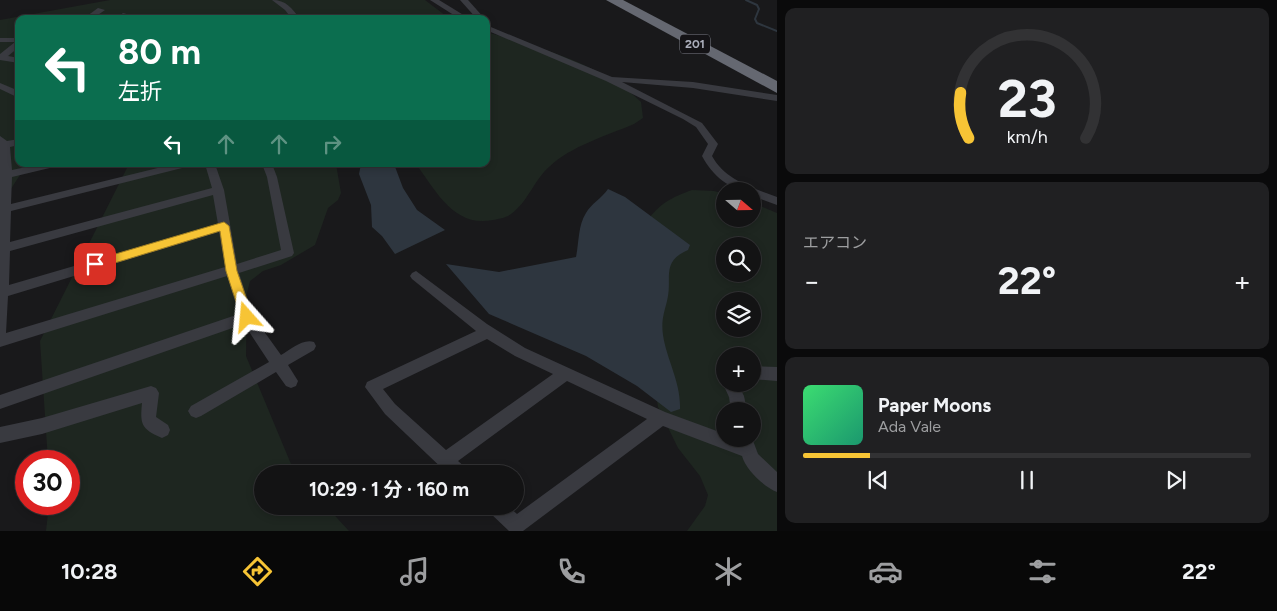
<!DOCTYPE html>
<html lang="ja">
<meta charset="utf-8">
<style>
:root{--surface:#131314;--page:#202022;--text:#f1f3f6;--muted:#9d9ea0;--line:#323234;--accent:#f7c435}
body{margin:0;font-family:Figtree,"Noto Sans JP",sans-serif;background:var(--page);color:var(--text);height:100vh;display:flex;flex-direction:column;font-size:19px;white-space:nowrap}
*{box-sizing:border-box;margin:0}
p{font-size:16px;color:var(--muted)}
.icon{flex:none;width:28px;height:28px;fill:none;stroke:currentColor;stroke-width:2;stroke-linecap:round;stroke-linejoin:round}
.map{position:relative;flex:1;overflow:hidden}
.details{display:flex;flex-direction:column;gap:8px;padding:8px;background:#0a0a0b;width:500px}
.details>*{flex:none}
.banner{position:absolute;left:15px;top:15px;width:475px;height:152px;border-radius:10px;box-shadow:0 2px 8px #0003,0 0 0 1px var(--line);background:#0b6e4f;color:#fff;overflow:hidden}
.needle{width:32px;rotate:110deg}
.tools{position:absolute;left:716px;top:182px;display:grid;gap:10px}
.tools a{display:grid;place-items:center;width:45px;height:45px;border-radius:50%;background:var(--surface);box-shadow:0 2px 8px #0003,0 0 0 1px var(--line);font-size:25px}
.speed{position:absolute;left:15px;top:450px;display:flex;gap:10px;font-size:25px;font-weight:700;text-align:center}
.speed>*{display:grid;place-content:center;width:65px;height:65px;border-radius:50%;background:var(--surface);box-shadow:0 2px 8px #0003,0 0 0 1px var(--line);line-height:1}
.speed .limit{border:8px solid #d22;background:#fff;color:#111}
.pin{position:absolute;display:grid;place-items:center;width:42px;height:42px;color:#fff;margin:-21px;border-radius:10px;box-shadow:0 2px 8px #0006}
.me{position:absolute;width:55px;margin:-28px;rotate:342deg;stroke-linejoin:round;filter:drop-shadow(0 0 4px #0008)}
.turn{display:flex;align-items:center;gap:18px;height:105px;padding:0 20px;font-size:22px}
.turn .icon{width:65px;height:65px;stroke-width:2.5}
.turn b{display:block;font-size:35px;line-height:42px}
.lanes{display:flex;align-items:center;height:48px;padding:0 20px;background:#0003;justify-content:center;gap:25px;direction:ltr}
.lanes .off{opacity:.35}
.big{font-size:38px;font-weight:700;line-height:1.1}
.details .widget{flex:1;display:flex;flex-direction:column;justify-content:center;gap:8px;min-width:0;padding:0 18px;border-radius:10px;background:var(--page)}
.details .dial{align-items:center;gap:0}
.dial svg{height:130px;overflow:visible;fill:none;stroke:var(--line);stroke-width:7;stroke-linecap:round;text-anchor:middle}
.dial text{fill:var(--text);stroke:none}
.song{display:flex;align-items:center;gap:15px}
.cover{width:60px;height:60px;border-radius:8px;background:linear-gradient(135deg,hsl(140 70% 55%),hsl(160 70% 35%))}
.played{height:5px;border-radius:2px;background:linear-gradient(90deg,var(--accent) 15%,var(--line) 15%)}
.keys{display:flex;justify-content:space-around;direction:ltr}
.heat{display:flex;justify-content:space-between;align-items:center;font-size:28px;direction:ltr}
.trip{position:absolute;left:254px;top:465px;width:270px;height:50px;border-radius:25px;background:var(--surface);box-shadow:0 2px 8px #0003,0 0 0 1px var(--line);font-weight:700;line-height:50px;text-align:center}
.dock{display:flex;height:80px;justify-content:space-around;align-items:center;background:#080808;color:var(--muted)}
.dock .icon{width:35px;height:35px}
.dock .current{color:var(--accent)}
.dock b{font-size:22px;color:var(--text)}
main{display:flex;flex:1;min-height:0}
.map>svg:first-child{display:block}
</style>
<main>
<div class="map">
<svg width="777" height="531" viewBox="0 0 777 531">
<rect width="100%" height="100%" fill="#19191b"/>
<g fill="#1e2620" fill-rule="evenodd">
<path d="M110,0H425L450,19H19V164H27L0,206V20Z"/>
<path d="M486,32C535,46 605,65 641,102L643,118L634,124C606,136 571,146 549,167C534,180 528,202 511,214C506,218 498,219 493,220C454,228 436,191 416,164H486Z"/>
<path d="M129,164H336L341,193L338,200L328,208L315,245L281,265L263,271L250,281L247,293L246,356L291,464L299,474H262V506H326L349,531H46L49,504H69V461H48L40,341Z"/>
<path d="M692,190L714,191L725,194V219H752L753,203L777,213V531H687L705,506L708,495L700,476L678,448L658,407L648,342L647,221C659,204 672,197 692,190ZM725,246H752V274H725ZM725,301H752V329H725ZM725,356H752V384H725ZM725,411H752V439H725Z"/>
</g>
<g fill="#2e363f">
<path d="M361,164H394L403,188L417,210L445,230L395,254L382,236L372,227L371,205L359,174Z"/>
<path d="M608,189L625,197L690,245L688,250C660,262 673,278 667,301C664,313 661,321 663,335C667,361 681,382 680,409L671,412L637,386L586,356L489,314L446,264L499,272L576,257C579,243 578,225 586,213C591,204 602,198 608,189Z"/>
</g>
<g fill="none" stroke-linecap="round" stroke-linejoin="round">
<path stroke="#2e363f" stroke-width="2" d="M746,0L757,5L759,9L755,19L757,23L777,31"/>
<g fill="#393a40" fill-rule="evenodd">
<path d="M272,0C286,0 292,8 300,19H292L285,10Z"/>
<path d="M430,0H439L470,19H460Z"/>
<path d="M460,0H468L485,19H477Z"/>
<path d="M98,8L105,10L92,19H83Z"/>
<path d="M123,13L130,15L125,19H116Z"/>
<path d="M486,25L612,77L693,82L777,95V101L693,88L622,82L702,123L718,144L712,156C725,180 753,188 777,197V205L752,196V191C730,191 712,175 702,156L708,144L696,127L683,119L606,81L486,30Z"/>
<path d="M0,38H19V47L8,56L19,58V63L0,60V54L15,42H0Z"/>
<path d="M0,83L19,91V98L0,89Z"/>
<path d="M0,136L7,141L19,139V145L10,147L12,170L40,164H59L58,166L12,177L11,204L174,164H191L190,166L11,211L10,242L212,188L205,164H215L224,190L237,264L281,250L267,177L262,164H272L277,177L294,253L292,256L239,273L253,316L281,355C290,350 303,338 314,342L316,346L314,350L288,365L298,381L296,386L291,388L286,386L276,372L201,416L196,418L191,416L188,411L191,406L269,362L244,324L0,409V395L239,314L227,276L0,347ZM213,195L218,224L9,285L10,251ZM219,232L225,267L6,333L8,296Z"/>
<path d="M416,271L487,324L525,348L665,412L725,434V439L752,438L758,454L777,472V492C764,487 746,470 742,456L663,426L523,531H509L489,512L486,506H508L517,514L647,419L567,381L458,461L466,468L468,474H448L385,414L365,387L367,382L476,331L412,279L410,276L412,273ZM487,339L515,356L553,374L446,450L395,404L383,389Z"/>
<path d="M752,366L777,367V381L752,379Z"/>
<path d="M725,379V384H738L744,396L747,411H731L729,397L723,384Z"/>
<path d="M151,386L156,388L159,393L156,417L168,425L170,430L168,435L162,438C141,429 140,424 142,403L42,434L0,443V427L42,418Z"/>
</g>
<path fill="#656871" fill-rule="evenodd" d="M606,0H623L777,81V93Z"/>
</g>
<path fill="#f7c435" stroke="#a17f22" d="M224,222L229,226L237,271L253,317L247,322L241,317L226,271L220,231L95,269L89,264L95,260Z"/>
<g text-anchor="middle" stroke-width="5" stroke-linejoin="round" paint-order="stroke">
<rect fill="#141316" stroke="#7e808a" stroke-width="1" x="680" y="34.5" width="30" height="19" rx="4"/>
<g font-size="12" font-weight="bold" fill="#abaebb">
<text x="695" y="48">201</text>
</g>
</g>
</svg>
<div class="tools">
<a><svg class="needle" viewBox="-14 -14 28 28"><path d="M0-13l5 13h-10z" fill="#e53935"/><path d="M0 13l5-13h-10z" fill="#9d9ea0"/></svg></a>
<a><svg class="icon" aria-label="search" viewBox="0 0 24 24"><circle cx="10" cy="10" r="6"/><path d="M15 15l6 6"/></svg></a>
<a><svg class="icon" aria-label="layers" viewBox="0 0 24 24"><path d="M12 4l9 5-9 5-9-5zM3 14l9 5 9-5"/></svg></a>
<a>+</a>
<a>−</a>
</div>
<div class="speed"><div class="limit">30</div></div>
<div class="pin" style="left:95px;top:264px;background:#d93025"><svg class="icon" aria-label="arrive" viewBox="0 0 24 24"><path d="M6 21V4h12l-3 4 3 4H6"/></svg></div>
<svg class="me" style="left:247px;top:317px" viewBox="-20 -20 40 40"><path d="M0-17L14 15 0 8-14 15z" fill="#f7c435" stroke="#fff" stroke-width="4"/></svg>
<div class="trip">10:29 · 1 分 · 160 m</div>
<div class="banner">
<div class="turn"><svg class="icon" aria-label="left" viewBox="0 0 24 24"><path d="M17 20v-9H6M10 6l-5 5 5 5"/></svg><div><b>80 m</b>左折</div></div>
<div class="lanes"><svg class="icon" aria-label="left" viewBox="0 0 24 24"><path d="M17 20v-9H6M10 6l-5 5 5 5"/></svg><svg class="icon off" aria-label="ahead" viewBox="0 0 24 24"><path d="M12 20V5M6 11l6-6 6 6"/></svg><svg class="icon off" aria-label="ahead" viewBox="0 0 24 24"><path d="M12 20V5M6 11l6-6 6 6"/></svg><svg class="icon off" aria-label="right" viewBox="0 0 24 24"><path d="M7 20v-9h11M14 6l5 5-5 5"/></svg></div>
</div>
</div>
<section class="details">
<div class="widget dial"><svg viewBox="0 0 100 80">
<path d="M14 69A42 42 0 1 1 86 69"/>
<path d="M14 69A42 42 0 0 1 9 41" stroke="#f7c435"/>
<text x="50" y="56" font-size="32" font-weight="700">23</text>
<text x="50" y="72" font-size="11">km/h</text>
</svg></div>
<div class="widget"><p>エアコン</p>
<div class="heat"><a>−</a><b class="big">22°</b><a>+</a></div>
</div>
<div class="widget">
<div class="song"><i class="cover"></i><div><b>Paper Moons</b><p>Ada Vale</p></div></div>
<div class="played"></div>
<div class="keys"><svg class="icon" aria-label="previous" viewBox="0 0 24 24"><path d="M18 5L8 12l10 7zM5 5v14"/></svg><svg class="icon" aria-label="pause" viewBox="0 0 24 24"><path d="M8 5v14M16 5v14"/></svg><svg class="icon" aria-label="next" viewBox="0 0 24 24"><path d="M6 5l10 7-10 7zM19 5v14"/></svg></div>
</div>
</section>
</main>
<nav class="dock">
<b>10:28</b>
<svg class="icon current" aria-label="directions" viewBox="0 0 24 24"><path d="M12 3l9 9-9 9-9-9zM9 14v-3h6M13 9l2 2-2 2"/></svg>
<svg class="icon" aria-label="music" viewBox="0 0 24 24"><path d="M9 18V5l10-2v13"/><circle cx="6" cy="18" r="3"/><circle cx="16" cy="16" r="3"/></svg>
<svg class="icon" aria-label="phone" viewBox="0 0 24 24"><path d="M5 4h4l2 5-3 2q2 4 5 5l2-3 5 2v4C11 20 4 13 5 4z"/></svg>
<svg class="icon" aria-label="climate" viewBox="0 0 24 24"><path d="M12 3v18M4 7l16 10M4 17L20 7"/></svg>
<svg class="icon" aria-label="car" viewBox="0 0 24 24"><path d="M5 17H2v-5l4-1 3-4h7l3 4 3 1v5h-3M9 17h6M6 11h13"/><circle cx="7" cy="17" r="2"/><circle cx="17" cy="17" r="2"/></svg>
<svg class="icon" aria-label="filters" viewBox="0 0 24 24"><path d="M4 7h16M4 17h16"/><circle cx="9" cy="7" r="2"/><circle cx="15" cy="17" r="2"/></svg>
<b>22°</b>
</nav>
